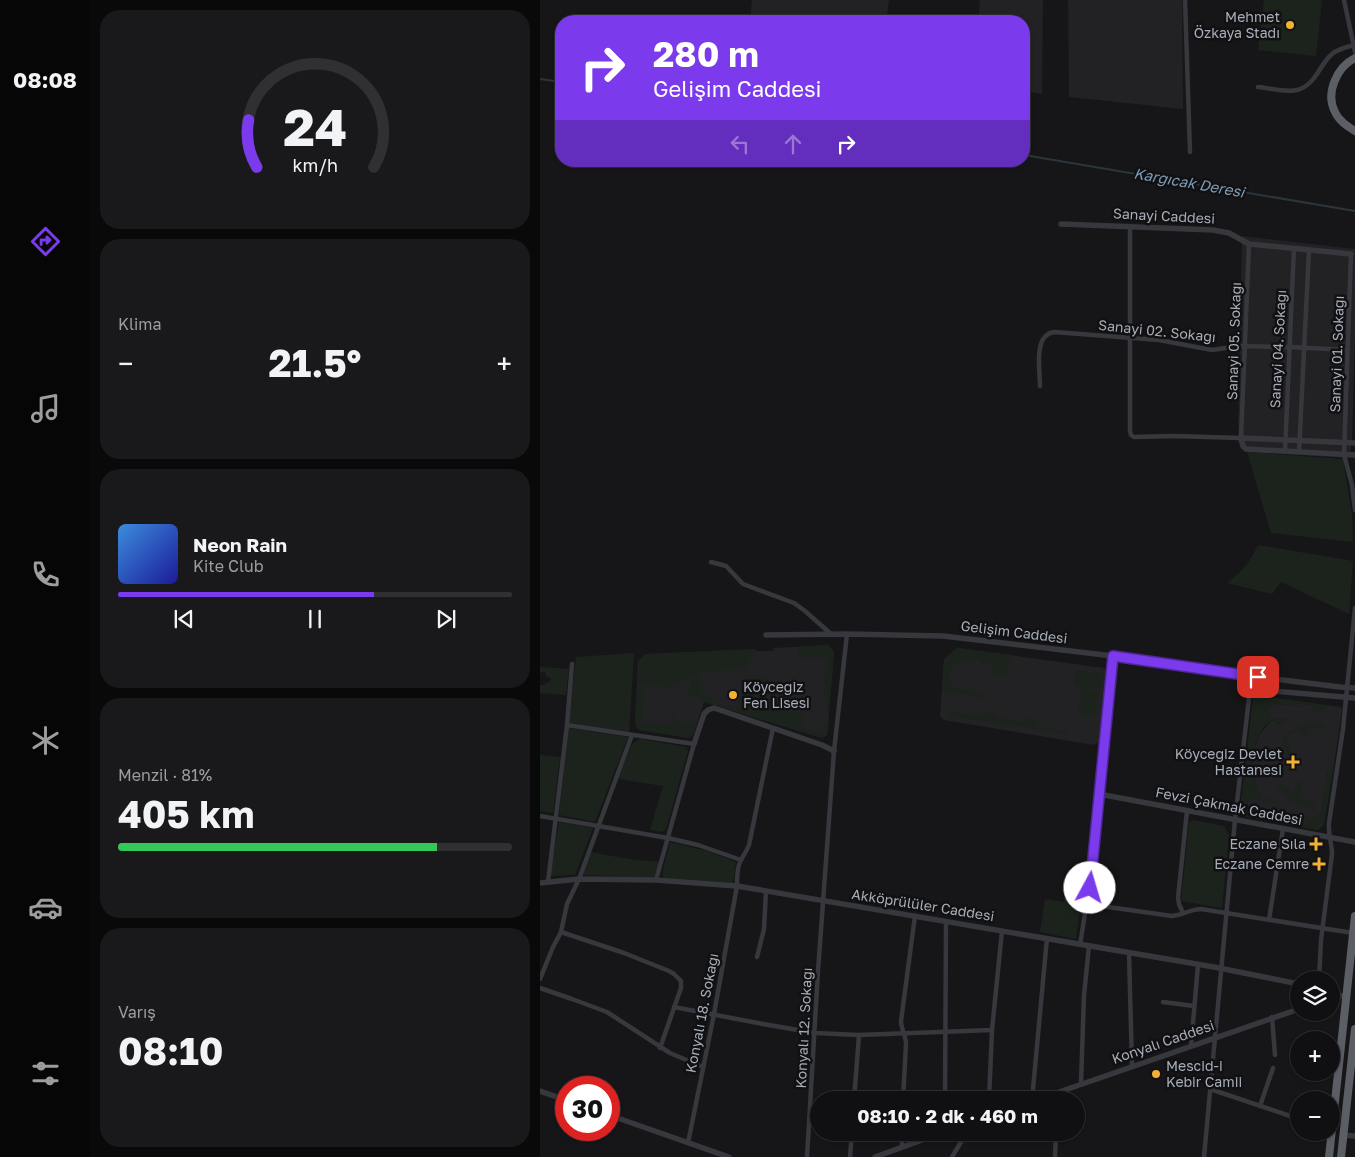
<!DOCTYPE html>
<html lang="tr">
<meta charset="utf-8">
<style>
:root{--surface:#101012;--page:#19191b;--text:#f1f3f6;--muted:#9c9d9f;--line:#303032;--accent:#7c3aed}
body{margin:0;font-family:"Golos Text",sans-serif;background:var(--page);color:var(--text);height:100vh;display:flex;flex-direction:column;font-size:19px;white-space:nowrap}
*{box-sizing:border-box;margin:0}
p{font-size:16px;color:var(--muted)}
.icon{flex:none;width:28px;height:28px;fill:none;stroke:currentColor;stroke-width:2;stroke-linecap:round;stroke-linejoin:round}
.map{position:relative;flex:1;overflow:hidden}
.side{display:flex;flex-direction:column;gap:10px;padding:10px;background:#09090a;width:450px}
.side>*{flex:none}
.guide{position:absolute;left:15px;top:15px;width:475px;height:152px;border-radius:20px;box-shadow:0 1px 4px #0004,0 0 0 1px var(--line);background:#7c3aed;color:#fff;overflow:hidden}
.fabs{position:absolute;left:750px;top:971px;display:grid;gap:10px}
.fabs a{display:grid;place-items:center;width:50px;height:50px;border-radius:50%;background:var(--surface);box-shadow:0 1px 4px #0004,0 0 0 1px var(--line);font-size:25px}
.speed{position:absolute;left:15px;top:1076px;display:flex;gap:10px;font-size:25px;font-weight:700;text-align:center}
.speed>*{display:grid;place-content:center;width:65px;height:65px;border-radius:50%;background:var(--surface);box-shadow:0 1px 4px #0004,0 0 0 1px var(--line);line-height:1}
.speed .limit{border:8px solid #d22;background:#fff;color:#111}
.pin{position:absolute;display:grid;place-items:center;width:42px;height:42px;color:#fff;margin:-21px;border-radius:10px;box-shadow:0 2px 8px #0006}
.me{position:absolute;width:55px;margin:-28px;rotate:6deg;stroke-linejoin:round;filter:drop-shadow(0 0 4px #0008)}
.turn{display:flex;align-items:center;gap:18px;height:105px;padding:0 15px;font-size:22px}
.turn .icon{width:65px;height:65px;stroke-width:2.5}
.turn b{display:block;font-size:35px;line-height:42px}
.lanes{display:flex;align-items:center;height:48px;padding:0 15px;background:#0003;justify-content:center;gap:25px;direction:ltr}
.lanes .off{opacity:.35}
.big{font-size:38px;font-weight:700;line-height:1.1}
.side .widget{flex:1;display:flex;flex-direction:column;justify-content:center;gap:8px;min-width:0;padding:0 18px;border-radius:20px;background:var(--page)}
.side .dial{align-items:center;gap:0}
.dial svg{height:130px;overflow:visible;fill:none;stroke:var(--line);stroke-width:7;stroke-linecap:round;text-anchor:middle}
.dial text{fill:var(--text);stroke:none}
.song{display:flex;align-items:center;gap:15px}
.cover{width:60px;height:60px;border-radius:8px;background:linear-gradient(135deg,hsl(210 70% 55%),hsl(240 70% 35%))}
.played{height:5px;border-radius:2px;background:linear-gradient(90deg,var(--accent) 65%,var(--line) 65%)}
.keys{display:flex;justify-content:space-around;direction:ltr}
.heat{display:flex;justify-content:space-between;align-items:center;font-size:28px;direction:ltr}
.charge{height:8px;border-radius:4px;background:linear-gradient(90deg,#34c759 81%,var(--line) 0)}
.trip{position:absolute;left:270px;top:1091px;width:275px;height:50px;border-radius:25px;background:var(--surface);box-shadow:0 1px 4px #0004,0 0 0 1px var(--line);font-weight:700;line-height:50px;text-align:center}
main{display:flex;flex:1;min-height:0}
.tabs{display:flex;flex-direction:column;width:90px;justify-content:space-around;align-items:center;background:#060607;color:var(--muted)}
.tabs .icon{width:35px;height:35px}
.tabs .current{color:var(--accent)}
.tabs b{font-size:22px;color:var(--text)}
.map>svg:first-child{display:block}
</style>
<main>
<nav class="tabs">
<b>08:08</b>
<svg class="icon current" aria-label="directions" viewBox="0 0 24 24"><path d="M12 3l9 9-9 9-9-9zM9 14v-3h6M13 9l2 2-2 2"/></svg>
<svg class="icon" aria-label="music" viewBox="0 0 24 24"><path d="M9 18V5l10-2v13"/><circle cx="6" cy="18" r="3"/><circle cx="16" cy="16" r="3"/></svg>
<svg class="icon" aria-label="phone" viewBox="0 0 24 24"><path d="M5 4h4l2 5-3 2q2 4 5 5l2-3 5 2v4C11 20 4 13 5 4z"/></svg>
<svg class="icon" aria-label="climate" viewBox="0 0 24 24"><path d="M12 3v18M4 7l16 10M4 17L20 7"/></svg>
<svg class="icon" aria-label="car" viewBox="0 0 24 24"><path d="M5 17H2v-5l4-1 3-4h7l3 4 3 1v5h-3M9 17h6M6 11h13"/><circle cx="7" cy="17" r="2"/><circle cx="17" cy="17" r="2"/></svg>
<svg class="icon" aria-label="filters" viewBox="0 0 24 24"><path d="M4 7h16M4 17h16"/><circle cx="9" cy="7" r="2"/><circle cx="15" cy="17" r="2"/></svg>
</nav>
<section class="side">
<div class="widget dial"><svg viewBox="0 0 100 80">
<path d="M14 69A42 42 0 1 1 86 69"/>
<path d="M14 69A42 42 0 0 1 9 40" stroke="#7c3aed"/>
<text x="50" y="56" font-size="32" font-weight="700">24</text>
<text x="50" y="72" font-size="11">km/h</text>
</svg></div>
<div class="widget"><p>Klima</p>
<div class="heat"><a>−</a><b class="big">21.5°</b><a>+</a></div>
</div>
<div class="widget">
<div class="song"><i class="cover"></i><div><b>Neon Rain</b><p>Kite Club</p></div></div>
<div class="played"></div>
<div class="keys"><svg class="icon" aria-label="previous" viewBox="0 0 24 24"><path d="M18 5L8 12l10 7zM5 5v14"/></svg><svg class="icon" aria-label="pause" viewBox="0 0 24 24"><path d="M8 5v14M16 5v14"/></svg><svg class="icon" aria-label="next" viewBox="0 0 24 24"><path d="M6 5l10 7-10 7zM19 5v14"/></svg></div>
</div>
<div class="widget"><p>Menzil · 81%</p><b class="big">405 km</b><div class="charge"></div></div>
<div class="widget"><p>Varış</p><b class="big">08:10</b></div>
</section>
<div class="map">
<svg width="815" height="1157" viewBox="0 0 815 1157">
<rect width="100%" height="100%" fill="#161618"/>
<g fill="#222225">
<path d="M212,0H349L346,21H210Z"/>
<path d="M440,0H503L502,94L484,91V21H438Z"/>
<path d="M528,0H642L643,109L529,97Z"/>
<path d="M702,236L815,249V335L812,441L810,458L707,452L703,450L698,442Z"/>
<path d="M288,645L294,652L289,712L287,735L282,738L164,702L153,735L148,738L99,730L95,724L98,661L106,654L216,649V651H233L234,648Z"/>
<path d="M417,648L564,668L567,673L559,742L554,745L404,720L400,716L404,659Z"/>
<path d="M732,703L763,707L764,704L773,705L783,712L787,705L801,707L802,710L793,771H788L782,810L781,813L778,817L770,818L752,813L750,821L719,816L716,812L707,810L708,798L723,800L717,789L714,779L712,770L713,760L709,758L710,752H713L720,734L730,722L734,720L740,724L747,720L731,718L728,711V707L731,706Z"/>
</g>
<g fill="#1c231d">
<path d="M724,0H782L776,56L718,50Z"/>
<path d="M707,452L803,459L812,515L813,542L731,533Z"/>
<path d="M718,545L813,561L809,614L741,582L732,594L687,583C703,570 709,564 718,545Z"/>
<path d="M288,645L294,652L289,712L286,710L287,696H284L285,671H288L287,658L257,657L258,647Z"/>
<path d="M417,648L473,655L466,676L451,674L452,665L440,663V660L433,659L432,661L420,660C409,667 406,677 413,688L444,693V698L402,692L404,659Z"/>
<path d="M216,649L206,670L164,671L132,687L97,685L98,661L106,654Z"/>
<path d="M94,653L89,732L29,723L36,657Z"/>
<path d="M0,667L29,669L26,695L0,693V685H4L5,683L9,682L11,679L9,677L6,676L5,672L0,673Z"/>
<path d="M536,670L563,674L560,689L534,685Z"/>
<path d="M208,676L229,677L226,710L264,713L263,728L280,733L283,731L285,719H289L287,735L282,738L196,712L199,699Z"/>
<path d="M158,678L161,681L159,689L162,690L161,693L173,697L172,702L193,708L192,711L164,702L157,697H150L148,696L150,681Z"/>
<path d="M97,688H104L102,722L130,725L132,713L137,714V723L157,724L153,735L148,738L99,730L95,724Z"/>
<path d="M542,688L559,691L556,716L538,714Z"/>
<path d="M716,695L787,705L783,713L773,711V705L764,704V707L732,703L731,706L728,707V712L732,718L748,720L741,724L734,720C722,724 716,741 713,753L710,752L709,758L713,759C711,774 714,788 724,800L732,796L739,803L708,798L707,809L716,811V812L719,813V816L750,821L752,813L770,818L778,817L781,814L782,810L788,771H793L784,825L778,830L705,817L700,809L713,698Z"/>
<path d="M410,711L443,716L444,712L456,714L455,717L484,722L485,718L497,720L496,726L527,731L526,734L409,716Z"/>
<path d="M778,722L785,723L787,729L769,727L768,739H766L764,735H762L760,730L746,735L751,756H749L746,748L742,745V738C752,728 764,723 778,722Z"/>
<path d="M28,728L88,737L55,822L19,815Z"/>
<path d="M100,739L146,747L148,751L126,829L122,832L110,830L123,786L78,779L92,744Z"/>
<path d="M0,755L20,757L13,813L0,811Z"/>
<path d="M759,781L764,783L759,793L762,796L761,800L777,803L775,807C760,810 745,798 737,786L740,783L753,793Z"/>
<path d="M653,820L684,826L689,835L682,908L641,901L649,823Z"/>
<path d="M19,822L53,828L35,875L10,876Z"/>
<path d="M130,842L167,851L196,862L193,883L125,878L122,875Z"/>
<path d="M50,852L89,859L119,862L114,878L43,875Z"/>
<path d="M526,883L543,886L536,939L500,932L505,899L524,902Z"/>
</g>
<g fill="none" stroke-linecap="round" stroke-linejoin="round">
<g stroke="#2c353c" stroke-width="2">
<path d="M0,79L21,82"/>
<path d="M484,155L815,211"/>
</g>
<g stroke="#37383d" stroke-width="4.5">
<path d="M645,0L650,152"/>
<path d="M804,0L815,52"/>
<path d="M718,87C730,88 744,93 757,90C776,85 779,65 792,54C798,49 806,47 814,45"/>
<path d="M590,227V431L591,435L594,437L634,436L701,438L709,244"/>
<path d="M811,254L804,455L812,485L815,510"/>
<path d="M500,386C500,370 493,335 514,332L619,340L672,350L699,346L750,347L808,350"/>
<path d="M745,452L754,248"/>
<path d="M759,452L769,250"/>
<path d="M171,562L186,566L203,584L254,603L265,611L291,634"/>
<path d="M27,725L154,744L116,880"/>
<path d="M0,816L128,838L158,845L201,860"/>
<path d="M8,882L27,725L32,664"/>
<path d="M547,904L632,916C643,915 651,909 661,909L813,933"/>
<path d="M643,913L639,904L638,898L647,811"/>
<path d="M729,920L743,829"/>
<path d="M21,932L84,953L129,971L134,974L141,981V988L120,1048"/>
<path d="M540,945L549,888L573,656"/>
<path d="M589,953L592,1066"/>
<path d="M217,957L224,929L226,891"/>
<path d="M0,979L13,947L21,932L27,904L39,879L92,735"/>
<path d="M779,980L781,940L792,854C792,844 788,834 789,823L803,729L815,608"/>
<path d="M0,988L32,999L67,1012L130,1053L163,1067"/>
<path d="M623,1002L654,1006"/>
<path d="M134,1007L223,1024L275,1033L319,1035L452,1030"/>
<path d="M732,1017L735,1055"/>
<path d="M651,1046L658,965"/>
<path d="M541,1083L544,995L549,946"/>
<path d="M670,1089L759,1119"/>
<path d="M314,1100L319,1035"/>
<path d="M363,1100L366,1044C366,1036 361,1029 361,1021L375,916"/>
<path d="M405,1100L406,922"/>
<path d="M449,1100L452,1030L462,931"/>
<path d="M492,1100L507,938"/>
<path d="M720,1106L733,1068"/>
<path d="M148,1143L174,1014L197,886C197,879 197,871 199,865C201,858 206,853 209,845L233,728"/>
<path d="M362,1147V1132"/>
<path d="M267,1157L278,971L294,751L307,634"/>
<path d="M310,1157L312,1132"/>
<path d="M412,1157L427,1132"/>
<path d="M515,1157L516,1132"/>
<path d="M664,1157L695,820L710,689"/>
</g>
<g stroke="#37383d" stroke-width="5.5">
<path d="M521,224L673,230L689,233L709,244L811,254"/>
<path d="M815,443L701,438L703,446L706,449L815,455"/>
<path d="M226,635L307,634L403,636L573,656L718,677"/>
<path d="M815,688L800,687L718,677L711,685L710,689L815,698"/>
<path d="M154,744L164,714L168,710L174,708L282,745L294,751"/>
<path d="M559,794L815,842"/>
<path d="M0,883L39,879L116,880L197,886L674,967L759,984"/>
<path d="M791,998L806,995"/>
<path d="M0,1091L26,1100"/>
<path d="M496,1100L759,1009"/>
<path d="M69,1115L189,1157"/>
<path d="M803,1135L815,1136"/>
<path d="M335,1157L404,1132"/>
</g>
<g stroke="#5b5e65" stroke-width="8">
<path d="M815,58C797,67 785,93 795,112C799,121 807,126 815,131"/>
<path d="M789,1157L815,916"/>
<path d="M801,1157L815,1029"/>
</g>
</g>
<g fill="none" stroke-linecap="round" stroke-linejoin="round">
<g stroke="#51269a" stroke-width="12">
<path id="route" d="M550,888L573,656L718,677"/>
</g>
<use href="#route" stroke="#7c3aed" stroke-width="9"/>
</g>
<g fill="#f2b134" stroke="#111113" stroke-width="2">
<circle cx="750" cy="25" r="5"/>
<circle cx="193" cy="695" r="5"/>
<path d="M750.5 754.5h5v5h5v5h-5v5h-5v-5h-5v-5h5z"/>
<path d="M773.5 836.5h5v5h5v5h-5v5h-5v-5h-5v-5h5z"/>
<path d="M776.5 856.5h5v5h5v5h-5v5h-5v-5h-5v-5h5z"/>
<circle cx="616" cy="1074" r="5"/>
</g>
<g text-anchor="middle" stroke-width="5" stroke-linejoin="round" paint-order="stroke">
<g font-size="14" fill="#a8adb8" stroke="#111113" text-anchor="end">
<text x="740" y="22">Mehmet<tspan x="740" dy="16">Özkaya Stadı</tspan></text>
<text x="203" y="692" text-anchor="start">Köyceğiz<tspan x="203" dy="16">Fen Lisesi</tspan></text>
<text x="742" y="759">Köyceğiz Devlet<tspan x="742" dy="16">Hastanesi</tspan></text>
<text x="766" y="849">Eczane Sıla</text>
<text x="769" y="869">Eczane Cemre</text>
<text x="626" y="1071" text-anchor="start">Mescid-i<tspan x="626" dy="16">Kebir Camii</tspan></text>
</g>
<g font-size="14" fill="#a8adb8" stroke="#111113">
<text transform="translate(624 216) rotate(3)" y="5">Sanayi Caddesi</text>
<text transform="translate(617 331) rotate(6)" y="5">Sanayi 02. Sokağı</text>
<text transform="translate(694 341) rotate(-88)" y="5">Sanayi 05. Sokağı</text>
<text transform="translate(738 349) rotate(-87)" y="5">Sanayi 04. Sokağı</text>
<text transform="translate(797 354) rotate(-88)" y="5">Sanayi 01. Sokağı</text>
<text transform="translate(474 632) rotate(7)" y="5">Gelişim Caddesi</text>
<text transform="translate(689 806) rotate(11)" y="5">Fevzi Çakmak Caddesi</text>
<text transform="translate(383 905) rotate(9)" y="5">Akköprülüler Caddesi</text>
<text transform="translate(162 1013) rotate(-79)" y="5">Konyalı 18. Sokağı</text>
<text transform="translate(264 1028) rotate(-87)" y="5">Konyalı 12. Sokağı</text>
<text transform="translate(623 1042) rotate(-19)" y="5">Konyalı Caddesi</text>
</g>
<g font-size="15" font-style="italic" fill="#7f9bb3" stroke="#111113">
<text transform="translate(649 183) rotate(10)" y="5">Kargıcak Deresi</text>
</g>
</g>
</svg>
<div class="fabs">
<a><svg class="icon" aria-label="layers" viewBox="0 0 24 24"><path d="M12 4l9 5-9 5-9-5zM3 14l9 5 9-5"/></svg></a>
<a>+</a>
<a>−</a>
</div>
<div class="speed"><div class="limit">30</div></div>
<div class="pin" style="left:718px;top:677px;background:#d93025"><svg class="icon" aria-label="arrive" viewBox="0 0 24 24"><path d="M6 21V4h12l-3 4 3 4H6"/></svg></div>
<svg class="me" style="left:550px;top:888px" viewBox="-20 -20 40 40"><circle r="19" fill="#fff"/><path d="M0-13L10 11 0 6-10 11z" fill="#7c3aed"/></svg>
<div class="trip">08:10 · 2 dk · 460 m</div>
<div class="guide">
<div class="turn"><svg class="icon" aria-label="right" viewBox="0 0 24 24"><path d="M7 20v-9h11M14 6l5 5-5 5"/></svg><div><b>280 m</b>Gelişim Caddesi</div></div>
<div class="lanes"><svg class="icon off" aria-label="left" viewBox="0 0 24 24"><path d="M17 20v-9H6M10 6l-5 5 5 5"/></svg><svg class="icon off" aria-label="ahead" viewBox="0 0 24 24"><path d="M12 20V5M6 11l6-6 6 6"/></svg><svg class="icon" aria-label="right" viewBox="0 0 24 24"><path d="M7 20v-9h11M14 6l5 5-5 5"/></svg></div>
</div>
</div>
</main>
